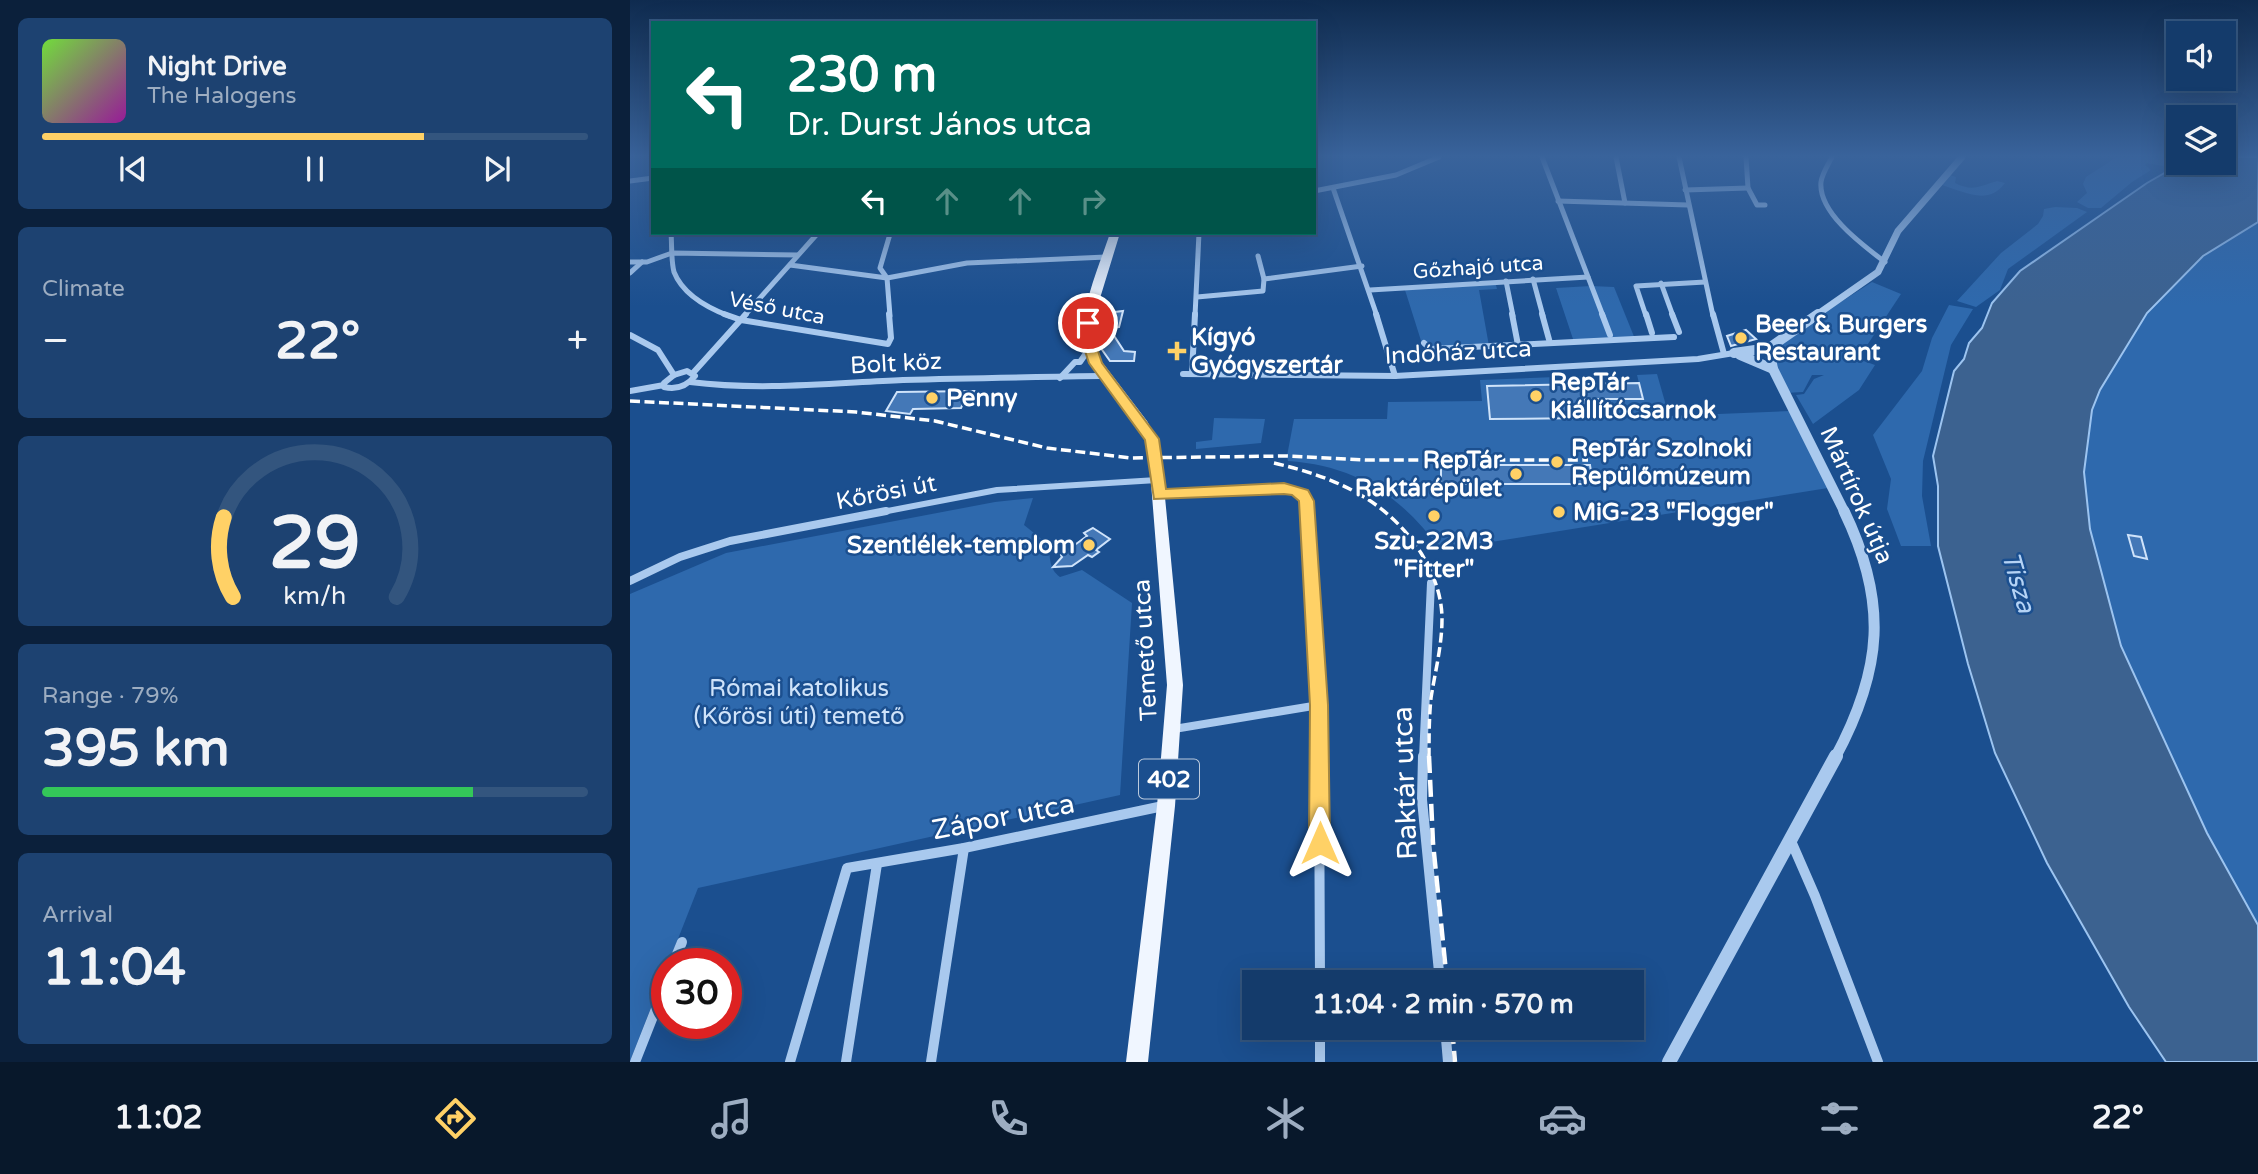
<!DOCTYPE html>
<meta charset="utf-8">
<style>
:root{--surface:#143b6b;--page:#1d4271;--text:#f1f3f6;--muted:#9dadc1;--line:#33557e;--accent:#ffd166}
body{margin:0;font-family:"Varela Round",sans-serif;background:var(--page);color:var(--text);height:100vh;display:flex;flex-direction:column;font-size:26px;white-space:nowrap}
*{box-sizing:border-box;margin:0}
p{font-size:23px;color:var(--muted)}
.icon{flex:none;width:38px;height:38px;fill:none;stroke:currentColor;stroke-width:2;stroke-linecap:round;stroke-linejoin:round}
.map{position:relative;flex:1;overflow:hidden}
.panel{display:flex;flex-direction:column;gap:18px;padding:18px;background:#0b203b;width:630px}
.panel>*{flex:none}
.hud{position:absolute;left:21px;top:21px;width:665px;height:214px;border-radius:0px;box-shadow:0 7px 28px #0002,0 0 0 2px var(--line);background:#00695c;color:#fff;overflow:hidden}
.buttons{position:absolute;left:1536px;top:21px;display:grid;gap:14px}
.buttons a{display:grid;place-items:center;width:70px;height:70px;border-radius:0px;background:var(--surface);box-shadow:0 7px 28px #0002,0 0 0 2px var(--line);font-size:35px}
.speed{position:absolute;left:21px;top:948px;display:flex;gap:14px;font-size:35px;font-weight:700;text-align:center}
.speed>*{display:grid;place-content:center;width:91px;height:91px;border-radius:50%;background:var(--surface);box-shadow:0 7px 28px #0002,0 0 0 2px var(--line);line-height:1}
.speed .limit{border:10px solid #d22;background:#fff;color:#111}
.pin{position:absolute;display:grid;place-items:center;width:60px;height:60px;color:#fff;margin:-30px;border:4px solid #fff;border-radius:50%;box-shadow:0 2px 7px #0007}
.me{position:absolute;width:77px;margin:-38px;rotate:0deg;stroke-linejoin:round;filter:drop-shadow(0 0 5px #0008)}
.turn{display:flex;align-items:center;gap:24px;height:147px;padding:0 21px;font-size:32px}
.turn .icon{width:91px;height:91px;stroke-width:2.5}
.turn b{display:block;font-size:49px;line-height:60px}
.lanes{display:flex;align-items:center;height:66px;padding:0 21px;background:#0003;justify-content:center;gap:35px;direction:ltr}
.lanes .off{opacity:.35}
.big{font-size:52px;font-weight:700;line-height:1.1}
.panel .widget{flex:1;display:flex;flex-direction:column;justify-content:center;gap:10px;min-width:0;padding:0 24px;border-radius:10px;background:var(--page)}
.panel .dial{align-items:center;gap:0}
.dial svg{height:182px;overflow:visible;fill:none;stroke:var(--line);stroke-width:7;stroke-linecap:round;text-anchor:middle}
.dial text{fill:var(--text);stroke:none}
.song{display:flex;align-items:center;gap:21px}
.cover{width:84px;height:84px;border-radius:10px;background:linear-gradient(135deg,hsl(100 70% 55%),hsl(300 70% 35%))}
.played{height:7px;border-radius:4px;background:linear-gradient(90deg,var(--accent) 70%,var(--line) 70%)}
.keys{display:flex;justify-content:space-around;direction:ltr}
.heat{display:flex;justify-content:space-between;align-items:center;font-size:38px;direction:ltr}
.charge{height:10px;border-radius:5px;background:linear-gradient(90deg,#34c759 79%,var(--line) 0)}
.trip{position:absolute;left:612px;top:970px;width:402px;height:70px;border-radius:0px;background:var(--surface);box-shadow:0 7px 28px #0002,0 0 0 2px var(--line);font-weight:700;line-height:70px;text-align:center}
.dock{display:flex;height:112px;justify-content:space-around;align-items:center;background:#08182b;color:var(--muted)}
.dock .icon{width:49px;height:49px}
.dock .selected{color:var(--accent)}
.dock b{font-size:32px;color:var(--text)}
main{display:flex;flex:1;min-height:0}
.map>svg:first-child{display:block}
</style>
<main>
<section class="panel">
<div class="widget">
<div class="song"><i class="cover"></i><div><b>Night Drive</b><p>The Halogens</p></div></div>
<div class="played"></div>
<div class="keys"><svg class="icon" aria-label="previous" viewBox="0 0 24 24"><path d="M18 5L8 12l10 7zM5 5v14"/></svg><svg class="icon" aria-label="pause" viewBox="0 0 24 24"><path d="M8 5v14M16 5v14"/></svg><svg class="icon" aria-label="next" viewBox="0 0 24 24"><path d="M6 5l10 7-10 7zM19 5v14"/></svg></div>
</div>
<div class="widget"><p>Climate</p>
<div class="heat"><a>−</a><b class="big">22°</b><a>+</a></div>
</div>
<div class="widget dial"><svg viewBox="0 0 100 80">
<path d="M14 69A42 42 0 1 1 86 69"/>
<path d="M14 69A42 42 0 0 1 10 34" stroke="#ffd166"/>
<text x="50" y="56" font-size="32" font-weight="700">29</text>
<text x="50" y="72" font-size="11">km/h</text>
</svg></div>
<div class="widget"><p>Range · 79%</p><b class="big">395 km</b><div class="charge"></div></div>
<div class="widget"><p>Arrival</p><b class="big">11:04</b></div>
</section>
<div class="map">
<svg width="1628" height="1062" viewBox="0 0 1628 1062">
<rect width="100%" height="100%" fill="#1b4f8f"/>
<g fill="#2e69ad">
<path d="M1487,157H1549V161L1538,167L1517,163L1515,165L1521,170L1502,182L1471,208H1458L1447,202L1457,193L1453,184L1456,177Z"/>
<path d="M1320,175L1326,177L1325,183C1343,192 1350,186 1367,181L1375,183C1358,206 1335,192 1312,185Z"/>
<path d="M1425,207L1447,208L1457,212L1378,269L1370,290L1346,307L1327,301L1371,253L1408,224L1413,216L1414,209Z"/>
<path d="M1628,222V925L1577,833L1491,646L1460,529L1454,472L1462,410L1470,390L1517,313L1573,256Z"/>
<path d="M865,281L867,289L849,290L859,346L793,347L775,290Z"/>
<path d="M1242,282L1271,294L1228,359L1245,365L1229,390L1183,424L1166,395L1174,394L1184,379L1194,375H1182L1173,392L1155,393L1139,348Z"/>
<path d="M961,286L984,287L1005,339L944,342L926,288Z"/>
<path d="M1319,305L1343,309L1321,345L1293,461L1292,496L1301,546H1271L1257,509L1261,479L1243,435L1292,371L1302,338Z"/>
<path d="M1027,374L1039,416L1160,411L1198,488L811,550C771,496 727,466 658,461L657,456L664,419H757L758,402L852,401L850,380L951,376L952,385L1009,383L1007,375Z"/>
<path d="M584,418L635,419L631,443L566,449V442L582,440Z"/>
<path d="M403,498L394,525L419,545C420,558 419,569 430,577L452,570L502,603L490,795L68,888L0,1061V594L96,553L365,502Z"/>
</g>
<path fill="#3c6290" stroke="#9cc4f0" stroke-width="2" d="M1594,157H1628V222L1573,256L1517,313L1470,390L1462,410L1454,472L1460,529L1491,646L1577,833L1628,925V1062H1536L1499,1007L1417,863L1365,753L1338,664L1308,546V486L1303,456L1324,371L1334,359L1339,343L1352,328L1362,303L1390,271L1517,183L1552,163H1594Z"/>
<g fill="#4478b7" stroke="#cfe3fa" stroke-width="2">
<path d="M493,311L489,327L479,328L494,351L505,352L504,361H480L468,344L477,313Z"/>
<path d="M1116,330L1126,339L1101,346L1097,336Z"/>
<path d="M1009,383L1013,399H955L958,418L860,419L857,386Z"/>
<path d="M344,391L338,404H333L331,408L283,409L280,414L256,411L267,392Z"/>
<path d="M811,465H960L963,484H811Z"/>
<path d="M463,528L480,539L466,550L469,552L462,557L458,555L442,566L423,567L432,557L431,555L457,536L454,533Z"/>
<path d="M1498,535L1511,537L1517,559L1504,556Z"/>
</g>
<g fill="none" stroke-linecap="round" stroke-linejoin="round">
<g stroke="#a9c9ee" stroke-width="5">
<path d="M912,157L973,316"/>
<path d="M986,157L995,203"/>
<path d="M1049,157L1083,316"/>
<path d="M1116,157L1118,188L1127,205H1135"/>
<path d="M1202,157C1198,165 1192,174 1191,182C1188,213 1234,246 1255,262"/>
<path d="M0,181L23,178"/>
<path d="M703,188L747,316"/>
<path d="M1055,190L1118,188"/>
<path d="M684,191L766,175L809,157"/>
<path d="M928,201L1058,205"/>
<path d="M41,233C42,245 41,261 44,272C53,295 78,308 99,316"/>
<path d="M244,233L260,234L250,268L257,278L260,316"/>
<path d="M628,256L634,279"/>
<path d="M0,262H17L42,253L168,255"/>
<path d="M160,265L257,278L337,263L476,257"/>
<path d="M0,273L12,262"/>
<path d="M903,279L913,316"/>
<path d="M876,281L883,316"/>
<path d="M1031,283L1043,316"/>
<path d="M740,290L958,277"/>
<path d="M567,297L633,291L634,279L732,266"/>
<path d="M114,316L188,233"/>
<path d="M565,316L569,233"/>
<path d="M1016,316L1006,286L1075,282"/>
</g>
<g stroke="#a9c9ee" stroke-width="6">
<path d="M94,314L111,320L258,344L261,338L259,314"/>
<path d="M746,314L765,376"/>
<path d="M882,314L888,345"/>
<path d="M912,314L920,343"/>
<path d="M972,314L980,335"/>
<path d="M1016,314L1022,333"/>
<path d="M1042,314L1049,332"/>
<path d="M1083,314L1094,354"/>
<path d="M0,335L28,350L44,375"/>
<path d="M794,343L801,349L1044,337"/>
<path d="M57,371L65,376C57,386 47,390 34,387V383L44,375Z"/>
<path d="M63,373L116,314"/>
<path d="M562,373L565,314"/>
<path d="M553,374L765,376L1068,359L1104,353"/>
<path d="M430,378L445,362H450L459,349"/>
<path d="M60,382C131,391 202,383 273,380C340,378 408,377 475,376"/>
<path d="M0,391L34,385"/>
<path d="M529,495L659,489L675,498L678,513"/>
<path d="M247,513L367,490L527,480"/>
</g>
<g stroke="#a9c9ee" stroke-width="8">
<path d="M678,511L689,705V758"/>
<path d="M0,581L50,557L100,541L256,511"/>
<path d="M544,729L689,705"/>
<path d="M793,758L801,583"/>
</g>
<g stroke="#a9c9ee" stroke-width="10">
<path d="M689,756L690,982"/>
<path d="M793,756L792,800L810,982"/>
<path d="M1161,841L1185,896L1248,1062"/>
<path d="M43,964L52,942"/>
<path d="M690,1027V1062"/>
<path d="M815,1027L818,1062"/>
<path d="M5,1062L37,981"/>
<path d="M160,1062L217,868L334,848L533,806"/>
<path d="M216,1062L247,864"/>
<path d="M301,1062L334,848"/>
</g>
<path stroke="#a9c9ee" stroke-width="7" d="M1185,316L1248,272L1268,231L1332,157"/>
<g stroke="#a9c9ee" stroke-width="10">
<path d="M1139,348L1143,369L1215,513"/>
<path d="M1104,353L1139,348L1188,314"/>
<path d="M1110,355L1143,369"/>
</g>
<path stroke="#a9c9ee" stroke-width="11" d="M1205,758C1253,669 1258,602 1214,511"/>
<path stroke="#a9c9ee" stroke-width="14" d="M1039,1062L1206,756"/>
<path fill="#f0f6ff" fill-rule="evenodd" d="M480,233H490L467,308L463,336L472,362L517,421L530,445L553,685L545,806L518,1062H496L527,806L537,685L518,445C502,415 477,393 461,364C440,327 468,271 480,233Z"/>
<g stroke="#fff" stroke-width="3.5" stroke-dasharray="10 4.5" stroke-linecap="butt">
<path d="M0,401L226,412L305,421L417,448L501,458L657,456L735,460H958"/>
<path d="M644,463C704,477 757,499 791,553C803,573 812,595 812,619C812,646 805,672 801,698C799,718 799,738 799,758"/>
</g>
<g stroke="#fff" stroke-width="4.5" stroke-dasharray="17 7" stroke-linecap="butt">
<path d="M799,756L803,843L817,982"/>
<path d="M822,1027L825,1062"/>
</g>
</g>
<linearGradient id="sky" x2="0" y2="1"><stop stop-color="#0f2b4f"/><stop offset="0.51" stop-color="#39639b"/><stop offset="1" stop-color="#39639b" stop-opacity="0"/></linearGradient>
<rect width="1628" height="306" fill="url(#sky)"/>
<path fill="#ffd166" stroke="#a68842" stroke-width="2" d="M458,319L464,323L463,336L472,363L529,439L536,489L654,483L678,490L684,501L698,705L700,843L697,851L690,854L682,851L679,843L680,705L669,501L662,495L654,494L524,499L515,440L459,363L450,336L452,323Z"/>
<g fill="#ffd166" stroke="#1b4f8f" stroke-width="2.5">
<circle cx="1111" cy="338" r="7"/>
<path d="M543.5 340.5h7v7h7v7h-7v7h-7v-7h-7v-7h7z"/>
<circle cx="906" cy="396" r="7"/>
<circle cx="302" cy="398" r="7"/>
<circle cx="927" cy="462" r="7"/>
<circle cx="886" cy="474" r="7"/>
<circle cx="929" cy="512" r="7"/>
<circle cx="804" cy="516" r="7"/>
<circle cx="459" cy="545" r="7"/>
</g>
<g text-anchor="middle" stroke-width="5" stroke-linejoin="round" paint-order="stroke">
<g font-size="21" fill="#fff" stroke="#1b4f8f">
<text transform="translate(848 267) rotate(-4)" y="7">Gőzhajó utca</text>
<text transform="translate(147 308) rotate(11)" y="7">Véső utca</text>
</g>
<rect fill="#1b4f8f" stroke="#bbcadd" stroke-width="2" x="509" y="759.5" width="60" height="39" rx="5"/>
<g font-size="23" font-weight="bold" fill="#fff">
<text x="539" y="787">402</text>
</g>
<g font-size="24" font-weight="bold" fill="#fff" stroke="#1b4f8f" text-anchor="start">
<text x="1125" y="332">Beer &amp; Burgers<tspan x="1125" dy="28">Restaurant</tspan></text>
<text x="561" y="345">Kígyó<tspan x="561" dy="28">Gyógyszertár</tspan></text>
<text x="920" y="390">RepTár<tspan x="920" dy="28">Kiállítócsarnok</tspan></text>
<text x="316" y="406">Penny</text>
<text x="941" y="456">RepTár Szolnoki<tspan x="941" dy="28">Repülőmúzeum</tspan></text>
<text x="872" y="468" text-anchor="end">RepTár<tspan x="872" dy="28">Raktárépület</tspan></text>
<text x="943" y="520">MiG-23 "Flogger"</text>
<text x="804" y="549" text-anchor="middle">Szu-22M3<tspan x="804" dy="28">"Fitter"</tspan></text>
<text x="445" y="553" text-anchor="end">Szentlélek-templom</text>
</g>
<g font-size="24" fill="#fff" stroke="#1b4f8f">
<text transform="translate(828 352) rotate(-3)" y="8">Indóház utca</text>
<text transform="translate(266 363) rotate(-3)" y="8">Bolt köz</text>
<text transform="translate(256 492) rotate(-11)" y="8">Kőrösi út</text>
<text transform="translate(1227 495) rotate(66)" y="8">Mártírok útja</text>
<text transform="translate(515 650) rotate(-93)" y="8">Temető utca</text>
</g>
<g font-size="24" fill="#cfe3fa" stroke="#1b4f8f">
<text x="169" y="696">Római katolikus<tspan x="169" dy="28">(Kőrösi úti) temető</tspan></text>
</g>
<g font-size="26" font-style="italic" fill="#b5d3f5" stroke="#1b4f8f">
<text transform="translate(1389 582) rotate(74)" y="9">Tisza</text>
</g>
<g font-size="28" fill="#fff" stroke="#1b4f8f">
<text transform="translate(774 783) rotate(-92)" y="10">Raktár utca</text>
<text transform="translate(373 816) rotate(-11)" y="10">Zápor utca</text>
</g>
</g>
</svg>
<div class="buttons">
<a><svg class="icon" aria-label="sound" viewBox="0 0 24 24"><path d="M4 9h4l5-4v14l-5-4H4zM17 9q2 3 0 6"/></svg></a>
<a><svg class="icon" aria-label="layers" viewBox="0 0 24 24"><path d="M12 4l9 5-9 5-9-5zM3 14l9 5 9-5"/></svg></a>
</div>
<div class="speed"><div class="limit">30</div></div>
<div class="pin" style="left:458px;top:323px;background:#d93025"><svg class="icon" aria-label="arrive" viewBox="0 0 24 24"><path d="M6 21V4h12l-3 4 3 4H6"/></svg></div>
<svg class="me" style="left:690px;top:843px" viewBox="-20 -20 40 40"><path d="M0-17L14 15 0 8-14 15z" fill="#ffd166" stroke="#fff" stroke-width="4"/></svg>
<div class="trip">11:04 · 2 min · 570 m</div>
<div class="hud">
<div class="turn"><svg class="icon" aria-label="left" viewBox="0 0 24 24"><path d="M17 20v-9H6M10 6l-5 5 5 5"/></svg><div><b>230 m</b>Dr. Durst János utca</div></div>
<div class="lanes"><svg class="icon" aria-label="left" viewBox="0 0 24 24"><path d="M17 20v-9H6M10 6l-5 5 5 5"/></svg><svg class="icon off" aria-label="ahead" viewBox="0 0 24 24"><path d="M12 20V5M6 11l6-6 6 6"/></svg><svg class="icon off" aria-label="ahead" viewBox="0 0 24 24"><path d="M12 20V5M6 11l6-6 6 6"/></svg><svg class="icon off" aria-label="right" viewBox="0 0 24 24"><path d="M7 20v-9h11M14 6l5 5-5 5"/></svg></div>
</div>
</div>
</main>
<nav class="dock">
<b>11:02</b>
<svg class="icon selected" aria-label="directions" viewBox="0 0 24 24"><path d="M12 3l9 9-9 9-9-9zM9 14v-3h6M13 9l2 2-2 2"/></svg>
<svg class="icon" aria-label="music" viewBox="0 0 24 24"><path d="M9 18V5l10-2v13"/><circle cx="6" cy="18" r="3"/><circle cx="16" cy="16" r="3"/></svg>
<svg class="icon" aria-label="phone" viewBox="0 0 24 24"><path d="M5 4h4l2 5-3 2q2 4 5 5l2-3 5 2v4C11 20 4 13 5 4z"/></svg>
<svg class="icon" aria-label="climate" viewBox="0 0 24 24"><path d="M12 3v18M4 7l16 10M4 17L20 7"/></svg>
<svg class="icon" aria-label="car" viewBox="0 0 24 24"><path d="M5 17H2v-5l4-1 3-4h7l3 4 3 1v5h-3M9 17h6M6 11h13"/><circle cx="7" cy="17" r="2"/><circle cx="17" cy="17" r="2"/></svg>
<svg class="icon" aria-label="filters" viewBox="0 0 24 24"><path d="M4 7h16M4 17h16"/><circle cx="9" cy="7" r="2"/><circle cx="15" cy="17" r="2"/></svg>
<b>22°</b>
</nav>
